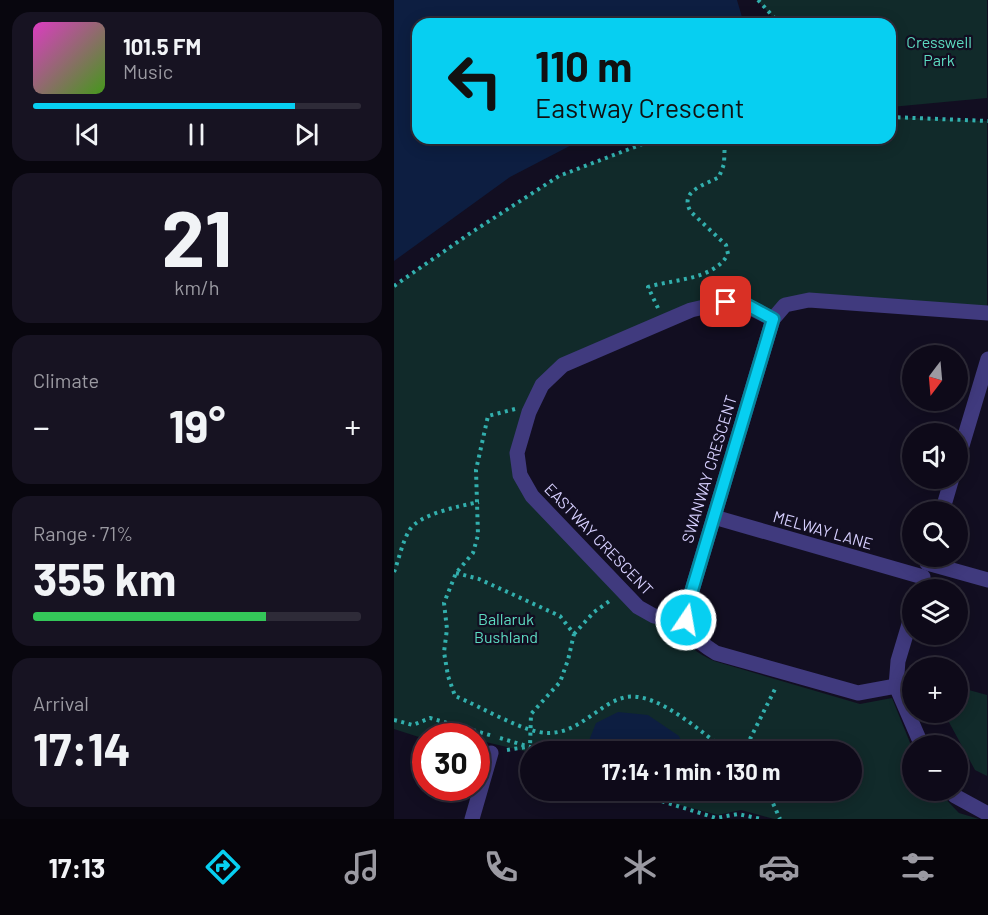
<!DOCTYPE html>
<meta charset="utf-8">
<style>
:root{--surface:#0e0a19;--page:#171322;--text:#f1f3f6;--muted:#9b9aa2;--line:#2e2b38;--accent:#07cff1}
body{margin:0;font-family:Barlow,sans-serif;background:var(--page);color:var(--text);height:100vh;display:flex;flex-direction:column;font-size:22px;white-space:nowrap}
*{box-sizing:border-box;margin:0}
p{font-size:20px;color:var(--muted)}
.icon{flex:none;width:33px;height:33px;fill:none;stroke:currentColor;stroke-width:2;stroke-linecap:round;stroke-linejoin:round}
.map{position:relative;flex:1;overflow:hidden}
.panel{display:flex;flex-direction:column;gap:12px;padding:12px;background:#08060e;width:394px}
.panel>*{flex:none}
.guide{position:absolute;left:18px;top:18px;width:484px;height:126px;border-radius:18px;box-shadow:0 3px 15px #0003,0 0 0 2px var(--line);background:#07cff1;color:#111;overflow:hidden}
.needle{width:39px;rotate:196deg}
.buttons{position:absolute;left:508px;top:345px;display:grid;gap:12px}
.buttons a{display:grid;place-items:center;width:66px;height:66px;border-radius:50%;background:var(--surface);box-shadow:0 3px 15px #0003,0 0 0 2px var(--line);font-size:30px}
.speed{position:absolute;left:18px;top:723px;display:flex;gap:12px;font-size:30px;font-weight:700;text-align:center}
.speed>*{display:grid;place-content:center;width:78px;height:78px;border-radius:50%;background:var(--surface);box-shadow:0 3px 15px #0003,0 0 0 2px var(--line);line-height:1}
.speed .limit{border:9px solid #d22;background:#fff;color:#111}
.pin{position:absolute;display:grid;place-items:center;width:51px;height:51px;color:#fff;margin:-26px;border-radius:12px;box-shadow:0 3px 9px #0006}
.me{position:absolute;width:66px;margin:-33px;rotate:12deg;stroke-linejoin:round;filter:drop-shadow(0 0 4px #0008)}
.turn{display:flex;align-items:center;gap:21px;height:126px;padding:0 24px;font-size:27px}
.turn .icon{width:78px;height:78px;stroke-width:2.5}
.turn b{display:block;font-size:42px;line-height:51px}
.big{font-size:45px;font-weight:700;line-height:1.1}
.panel .tile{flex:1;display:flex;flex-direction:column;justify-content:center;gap:9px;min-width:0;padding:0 21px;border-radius:18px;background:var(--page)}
.panel .dial{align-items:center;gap:0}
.dial b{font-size:78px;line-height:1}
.song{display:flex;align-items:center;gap:18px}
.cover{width:72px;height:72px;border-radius:9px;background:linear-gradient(135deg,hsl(310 70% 55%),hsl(100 70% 35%))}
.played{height:6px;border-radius:3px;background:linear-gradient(90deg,var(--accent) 80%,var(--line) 80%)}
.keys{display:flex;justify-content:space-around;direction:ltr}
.heat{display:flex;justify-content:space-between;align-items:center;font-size:33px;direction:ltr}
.charge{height:9px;border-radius:4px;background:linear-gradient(90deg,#34c759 71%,var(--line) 0)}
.trip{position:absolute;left:126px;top:741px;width:342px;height:60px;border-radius:30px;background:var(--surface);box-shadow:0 3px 15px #0003,0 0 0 2px var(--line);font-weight:700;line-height:60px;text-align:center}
.tab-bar{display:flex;height:96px;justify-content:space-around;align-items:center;background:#06040a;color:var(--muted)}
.tab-bar .icon{width:42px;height:42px}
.tab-bar .active{color:var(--accent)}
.tab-bar b{font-size:27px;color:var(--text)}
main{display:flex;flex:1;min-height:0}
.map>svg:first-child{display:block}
</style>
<main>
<section class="panel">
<div class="tile">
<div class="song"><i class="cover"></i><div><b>101.5 FM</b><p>Music</p></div></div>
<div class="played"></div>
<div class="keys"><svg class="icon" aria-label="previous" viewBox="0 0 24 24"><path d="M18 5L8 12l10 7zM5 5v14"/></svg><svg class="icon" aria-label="pause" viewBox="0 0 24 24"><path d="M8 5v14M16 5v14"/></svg><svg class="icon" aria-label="next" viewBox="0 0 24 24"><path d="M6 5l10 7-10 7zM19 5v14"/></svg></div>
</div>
<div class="tile dial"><b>21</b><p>km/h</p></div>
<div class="tile"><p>Climate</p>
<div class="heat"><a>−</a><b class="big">19°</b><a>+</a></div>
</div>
<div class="tile"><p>Range · 71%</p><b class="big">355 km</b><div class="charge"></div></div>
<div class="tile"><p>Arrival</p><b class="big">17:14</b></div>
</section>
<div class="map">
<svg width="594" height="819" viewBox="0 0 594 819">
<rect width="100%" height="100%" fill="#120e21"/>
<g fill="#112a2a">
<path d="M363,0H593V98L497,107L496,24H385Z"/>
<path d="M497,117L593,121V313L415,300L379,319L332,302L169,365L135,412L126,475L248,609L283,619C291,644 297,650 320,661L466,704L498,698L519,750V790L544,791L565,813L585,819H380L347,810L324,815L232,791L458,790V752H136V759L130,751L83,740L82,736L59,734L51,736H32L31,739L0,729V286L75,234L165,176L264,138H496Z"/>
<path d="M564,687L593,695V776L581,770L550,713L564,712Z"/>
</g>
<g fill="#0d1e41">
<path d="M0,0H343L350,24H24V138H191L116,177L0,261Z"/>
<path d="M224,712L254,715L285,736L290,750L296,751H200L194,743L202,723Z"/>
</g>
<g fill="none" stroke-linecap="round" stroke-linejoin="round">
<g stroke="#32afad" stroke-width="4" stroke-dasharray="3 4.5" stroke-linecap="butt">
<path d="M364,0L386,24"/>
<path d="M496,117L594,121"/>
<path d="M0,286L75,234L165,176L264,138"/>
<path d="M264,308L254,287C280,279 320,280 334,254L332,245L297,212C284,191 311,185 325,177L330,164L331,138"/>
<path d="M121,409L94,416L82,470L84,535L79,553L62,573L50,603L53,629L50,652L54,676L61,696C86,706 130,733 154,733C176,733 190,720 207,709C214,704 223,699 232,697C266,692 308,734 335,752"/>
<path d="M0,572C5,559 8,543 15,531C24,514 66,506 85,502"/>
<path d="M62,573L85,579L166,616L180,634L174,660L166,682L137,714L136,747"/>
<path d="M180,634L200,612L217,600"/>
<path d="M0,720L19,725L36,718L99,736"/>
<path d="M106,738L136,747L141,752"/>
<path d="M113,750L132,747"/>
<path d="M362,752L355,741L382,687"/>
<path d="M362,752L382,749L386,752"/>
<path d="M232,790L322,818L344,814L367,819"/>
<path d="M373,790L386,819"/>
</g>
<g stroke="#403a7e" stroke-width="15">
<path d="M564,459L594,359"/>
<path d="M548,512L558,478"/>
<path d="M320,517L529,577"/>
<path d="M533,563L594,580"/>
<path d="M519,611L504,661L502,686L528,746"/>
<path d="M292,620L260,616L244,607L138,496L126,475L123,453L135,412L148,385L169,365L297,310L332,302L355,307L379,319"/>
<path d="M502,686L464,693L322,653C303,641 290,632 293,607L379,319L391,305L415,300L594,313"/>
<path d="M557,790L561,796L594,814"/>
<path d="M78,819L97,753"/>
</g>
</g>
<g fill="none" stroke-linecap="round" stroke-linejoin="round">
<g stroke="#05879d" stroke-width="15">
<path id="route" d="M292,620L293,607L379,319L355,306L332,302"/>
</g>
<use href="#route" stroke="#07cff1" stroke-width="10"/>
</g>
<g text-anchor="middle" stroke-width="4.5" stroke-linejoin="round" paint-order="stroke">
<g font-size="16" fill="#5ddbc1" stroke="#120e21">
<text x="545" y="48">Cresswell<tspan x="545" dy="18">Park</tspan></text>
<text x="112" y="625">Ballaruk<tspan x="112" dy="18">Bushland</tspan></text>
</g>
<g font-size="16" fill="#d6cffe" stroke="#120e21">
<text transform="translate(315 469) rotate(-73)" y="6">SWANWAY CRESCENT</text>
<text transform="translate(429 530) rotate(16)" y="6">MELWAY LANE</text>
<text transform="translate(205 539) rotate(46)" y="6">EASTWAY CRESCENT</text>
</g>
</g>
</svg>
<div class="buttons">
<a><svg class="needle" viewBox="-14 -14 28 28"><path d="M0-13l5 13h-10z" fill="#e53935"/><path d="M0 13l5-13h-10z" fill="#9b9aa2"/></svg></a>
<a><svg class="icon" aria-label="sound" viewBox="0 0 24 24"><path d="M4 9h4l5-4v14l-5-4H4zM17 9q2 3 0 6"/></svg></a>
<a><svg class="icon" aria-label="search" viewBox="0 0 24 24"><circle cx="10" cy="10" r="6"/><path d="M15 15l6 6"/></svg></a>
<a><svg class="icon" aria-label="layers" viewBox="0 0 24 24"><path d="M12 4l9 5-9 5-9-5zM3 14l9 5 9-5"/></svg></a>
<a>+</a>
<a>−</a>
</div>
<div class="speed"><div class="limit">30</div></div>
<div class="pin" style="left:332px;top:302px;background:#d93025"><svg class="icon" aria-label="arrive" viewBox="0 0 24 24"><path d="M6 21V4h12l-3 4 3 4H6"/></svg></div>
<svg class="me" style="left:292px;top:620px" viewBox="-20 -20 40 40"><circle r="17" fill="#07cff1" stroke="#fff" stroke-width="3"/><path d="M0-11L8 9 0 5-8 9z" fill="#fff"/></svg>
<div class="trip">17:14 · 1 min · 130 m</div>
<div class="guide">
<div class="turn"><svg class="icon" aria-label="left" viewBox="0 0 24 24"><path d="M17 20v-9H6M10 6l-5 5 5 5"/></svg><div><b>110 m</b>Eastway Crescent</div></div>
</div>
</div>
</main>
<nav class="tab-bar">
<b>17:13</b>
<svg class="icon active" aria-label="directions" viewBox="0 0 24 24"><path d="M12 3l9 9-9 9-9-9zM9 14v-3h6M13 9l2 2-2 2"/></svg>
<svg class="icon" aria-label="music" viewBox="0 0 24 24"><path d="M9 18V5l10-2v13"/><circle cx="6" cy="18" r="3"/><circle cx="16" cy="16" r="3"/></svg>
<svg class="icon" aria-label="phone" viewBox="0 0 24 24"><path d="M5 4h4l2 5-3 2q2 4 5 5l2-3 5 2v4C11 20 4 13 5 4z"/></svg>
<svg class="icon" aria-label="climate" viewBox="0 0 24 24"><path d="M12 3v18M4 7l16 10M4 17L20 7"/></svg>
<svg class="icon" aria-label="car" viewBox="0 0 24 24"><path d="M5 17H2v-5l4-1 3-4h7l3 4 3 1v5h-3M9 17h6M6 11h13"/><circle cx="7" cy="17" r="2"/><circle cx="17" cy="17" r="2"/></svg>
<svg class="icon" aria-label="filters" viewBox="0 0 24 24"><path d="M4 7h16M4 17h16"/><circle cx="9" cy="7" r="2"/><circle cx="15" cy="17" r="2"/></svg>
</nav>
